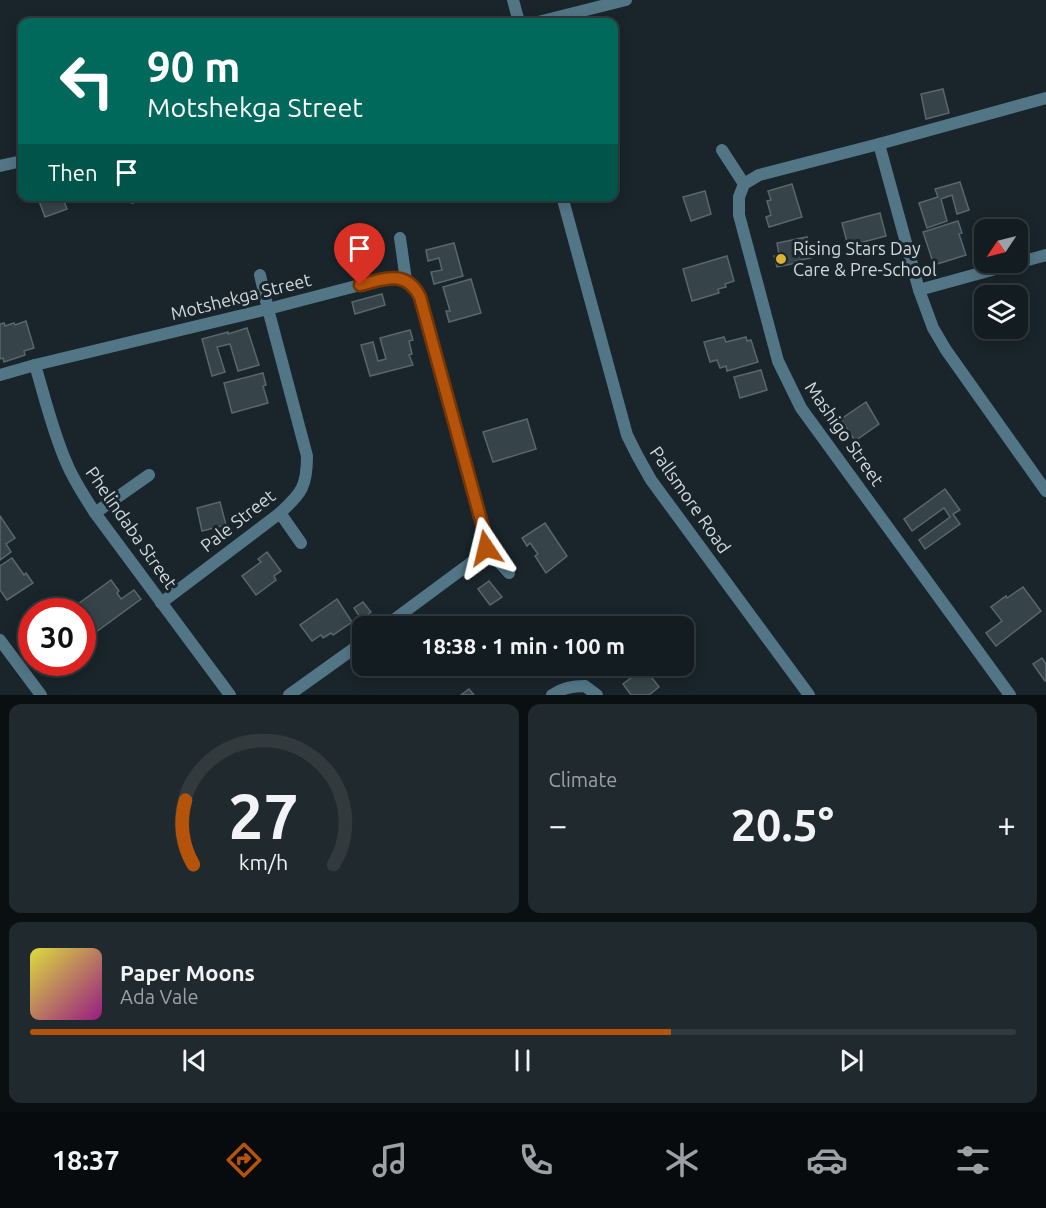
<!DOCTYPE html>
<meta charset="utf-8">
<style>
:root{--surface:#131c20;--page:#20292d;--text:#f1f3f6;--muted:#9da1a5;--line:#323a3e;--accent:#b45309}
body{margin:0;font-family:Ubuntu,sans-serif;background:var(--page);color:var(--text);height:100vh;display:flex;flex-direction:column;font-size:22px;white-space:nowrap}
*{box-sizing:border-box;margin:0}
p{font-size:20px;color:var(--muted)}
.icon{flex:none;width:33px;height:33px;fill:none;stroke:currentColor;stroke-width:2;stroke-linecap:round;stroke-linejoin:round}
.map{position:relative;height:695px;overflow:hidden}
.drawer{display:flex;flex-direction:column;gap:9px;padding:9px;background:#0a0f12;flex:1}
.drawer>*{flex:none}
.banner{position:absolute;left:18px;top:18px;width:600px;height:183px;border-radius:12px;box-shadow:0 3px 15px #0003,0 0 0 2px var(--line);background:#00695c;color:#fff;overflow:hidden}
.needle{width:39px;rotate:235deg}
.controls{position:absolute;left:974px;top:219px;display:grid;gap:12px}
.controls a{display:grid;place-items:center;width:54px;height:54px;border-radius:12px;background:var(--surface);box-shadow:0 3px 15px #0003,0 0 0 2px var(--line);font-size:30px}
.speed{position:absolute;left:18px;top:598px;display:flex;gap:12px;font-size:30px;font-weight:700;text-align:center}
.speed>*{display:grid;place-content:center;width:78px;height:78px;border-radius:50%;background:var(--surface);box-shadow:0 3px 15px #0003,0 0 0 2px var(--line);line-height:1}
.speed .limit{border:9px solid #d22;background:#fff;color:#111}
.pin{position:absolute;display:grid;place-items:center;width:51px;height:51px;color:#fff;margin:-62px -26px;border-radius:50% 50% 50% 0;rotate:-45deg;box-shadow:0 0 6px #0007}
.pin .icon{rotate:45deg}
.me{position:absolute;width:66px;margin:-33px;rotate:350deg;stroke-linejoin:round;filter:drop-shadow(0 0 4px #0008)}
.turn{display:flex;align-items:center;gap:21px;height:126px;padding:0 30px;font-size:27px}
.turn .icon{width:78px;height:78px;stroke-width:2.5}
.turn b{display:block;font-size:42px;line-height:51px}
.then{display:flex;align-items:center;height:57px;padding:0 30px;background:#0003;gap:12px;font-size:22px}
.big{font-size:45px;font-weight:600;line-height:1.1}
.drawer .tile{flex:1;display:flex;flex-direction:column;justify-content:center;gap:9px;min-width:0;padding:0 21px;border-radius:12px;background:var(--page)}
.drawer .dial{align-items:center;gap:0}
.dial svg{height:156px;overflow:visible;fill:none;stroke:var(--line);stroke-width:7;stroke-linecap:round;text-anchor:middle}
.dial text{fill:var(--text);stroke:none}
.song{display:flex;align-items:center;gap:18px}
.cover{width:72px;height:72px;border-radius:9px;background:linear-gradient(135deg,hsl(60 70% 55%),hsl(310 70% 35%))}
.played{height:6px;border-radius:3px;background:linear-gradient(90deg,var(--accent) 65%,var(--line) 65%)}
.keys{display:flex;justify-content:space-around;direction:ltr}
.heat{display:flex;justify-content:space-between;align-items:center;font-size:33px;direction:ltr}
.drawer .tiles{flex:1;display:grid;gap:9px;grid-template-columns:1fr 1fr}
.tile:last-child{grid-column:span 2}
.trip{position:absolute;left:352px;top:616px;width:342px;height:60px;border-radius:12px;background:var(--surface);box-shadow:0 3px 15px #0003,0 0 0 2px var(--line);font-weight:600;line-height:60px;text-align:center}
.menu{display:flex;height:96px;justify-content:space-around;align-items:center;background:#080b0d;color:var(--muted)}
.menu .icon{width:42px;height:42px}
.menu .active{color:var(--accent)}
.menu b{font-size:27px;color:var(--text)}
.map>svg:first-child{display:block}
</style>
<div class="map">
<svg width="1046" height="695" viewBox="0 0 1046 695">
<rect width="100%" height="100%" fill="#19252b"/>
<g fill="#364349" stroke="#59666d" stroke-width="1.5">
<path d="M943,89L949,113L926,119L921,94Z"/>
<path d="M960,182L969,210L957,214L952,195L941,199L947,221L927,228L919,203L938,197L935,189Z"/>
<path d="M792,184L802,217L769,227L766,217L771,215L767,201L771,200L768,191Z"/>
<path d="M705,191L711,214L691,221L683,197Z"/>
<path d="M42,196H62L67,209L45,217L38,198Z"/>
<path d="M130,196H155V197L132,203Z"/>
<path d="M880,213L886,236L848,246L842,223Z"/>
<path d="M958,221L962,233L959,234L966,255L934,265L923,232Z"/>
<path d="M366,228L373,250L354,257L346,235Z"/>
<path d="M807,237L811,258L796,261L797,263L777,267L774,256L779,255L777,243Z"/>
<path d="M454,243L463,276L434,284L431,272L442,270L439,258L428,261L426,250Z"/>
<path d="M727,256L734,281L725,284L726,287L718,289L719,293L692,301L683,269Z"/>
<path d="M471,279L481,313L449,322L446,311H450L443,287Z"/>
<path d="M382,294L385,305L355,314L352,302Z"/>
<path d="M26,321L34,348L24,351L25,355L4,362L3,358L0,359V324L4,323L5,326L14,323L15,325Z"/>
<path d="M247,328L259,365L238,371L230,344L217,347L225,372L212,376L202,339L228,332V334Z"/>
<path d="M410,330L413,340L409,341L412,354L409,355L413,365L370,376L361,345L373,342L378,361L386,359L380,338Z"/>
<path d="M724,337L726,342L746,337L747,341L751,340L758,362L727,371L726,366L720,368L717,360L710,362L704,342Z"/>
<path d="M761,370L767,390L740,398L734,377Z"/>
<path d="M263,373L266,385L263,386L268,403L232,413L224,383Z"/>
<path d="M866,402L879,424L855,441L841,419Z"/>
<path d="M527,419L536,449L493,462L483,432Z"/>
<path d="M945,489L960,510L953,514L960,524L925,549L919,540L950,517L944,508L912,531L904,519Z"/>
<path d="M220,502L226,525L202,531L197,508Z"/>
<path d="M0,516L15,538L6,544L11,552L0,560Z"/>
<path d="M545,523L567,556L546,573L535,556L538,554L530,543L527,546L522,538Z"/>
<path d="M267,552L281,571L274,576L276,580L256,595L242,576L261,562L258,559Z"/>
<path d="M12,558L24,575L26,573L33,583L7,600L0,590V566Z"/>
<path d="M111,580L119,591L117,593L121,599L134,590L141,599L96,632L90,624L88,625L83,618L86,615L78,604Z"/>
<path d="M489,581L502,597L490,605L478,589Z"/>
<path d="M1023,587L1041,611L996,646L986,633L1002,621L991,607L1006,596L1007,598Z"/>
<path d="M337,599L352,622L333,635L331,633L323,638L321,635L312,641L300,625Z"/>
<path d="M363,602L371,612L361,619L354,608Z"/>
<path d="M1042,658L1046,664V680L1045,681L1033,664Z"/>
<path d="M644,668L659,687L649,695H631L623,684Z"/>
<path d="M469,689L474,695H461Z"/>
</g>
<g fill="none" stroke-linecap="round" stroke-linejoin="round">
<g stroke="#537686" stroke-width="12">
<path d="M722,150L744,184"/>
<path d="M400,238L406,280"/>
<path d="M260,275L268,309"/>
<path d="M280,513L301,543"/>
<path d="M486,548L509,573"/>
</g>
<g stroke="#537686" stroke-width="12">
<path d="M513,0L519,22"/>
<path d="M879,144L919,290L933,328L946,350L1046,491"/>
<path d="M562,196L627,435L637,455L651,480L809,695"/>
<path d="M919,290L1046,255"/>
<path d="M35,365C45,398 53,433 67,464C74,481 85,497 95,513L230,695"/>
<path d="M0,375L35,365L268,309L383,279C403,277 410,279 420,297L485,535L486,548L480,556L384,627"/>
<path d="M95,513L149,475"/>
<path d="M161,603L280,513C302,493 307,486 307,456L268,309"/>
<path d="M0,640L41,695"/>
<path d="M391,666L396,672"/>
<path d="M289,695L363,642"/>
<path d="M552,695C563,688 572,686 585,686L597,695"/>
<path d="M1010,695L801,408L778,361L739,215V197L744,184L759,175L879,144L1046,98"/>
</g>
<g stroke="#537686" stroke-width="12">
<path d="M538,22L626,0"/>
<path d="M0,166L22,161"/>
</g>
</g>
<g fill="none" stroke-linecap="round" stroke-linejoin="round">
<g stroke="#753606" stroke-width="15">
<path id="route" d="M360,285C385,279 406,269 420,297L485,535L486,548"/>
</g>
<use href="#route" stroke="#b45309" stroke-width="10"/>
</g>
<circle fill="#dcb233" stroke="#19252b" stroke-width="2" cx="781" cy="259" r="6"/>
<g text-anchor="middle" stroke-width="6" stroke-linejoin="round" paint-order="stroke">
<g font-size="18" fill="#d1d8dc" stroke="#19252b" text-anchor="start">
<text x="793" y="255">Rising Stars Day<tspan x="793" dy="21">Care &amp; Pre-School</tspan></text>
</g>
<g font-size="18" fill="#d1d8dc" stroke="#19252b">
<text transform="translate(241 297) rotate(-14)" y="6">Motshekga Street</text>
<text transform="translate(844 434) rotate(55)" y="6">Mashigo Street</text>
<text transform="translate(690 500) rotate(55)" y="6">Pallsmore Road</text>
<text transform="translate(238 521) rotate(-38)" y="6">Pale Street</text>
<text transform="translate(131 528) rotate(55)" y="6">Phelindaba Street</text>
</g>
</g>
</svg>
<div class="controls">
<a><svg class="needle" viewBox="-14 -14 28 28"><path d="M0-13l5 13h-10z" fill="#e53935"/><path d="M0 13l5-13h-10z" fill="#9da1a5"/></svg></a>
<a><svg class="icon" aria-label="layers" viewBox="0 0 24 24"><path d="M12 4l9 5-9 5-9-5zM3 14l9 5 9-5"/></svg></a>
</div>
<div class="speed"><div class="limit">30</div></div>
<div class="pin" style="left:360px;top:285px;background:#d93025"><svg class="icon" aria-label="arrive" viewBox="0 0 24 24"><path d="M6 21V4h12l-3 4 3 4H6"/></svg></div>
<svg class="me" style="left:486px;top:548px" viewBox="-20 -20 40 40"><path d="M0-17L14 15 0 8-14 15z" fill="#b45309" stroke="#fff" stroke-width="4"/></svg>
<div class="trip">18:38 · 1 min · 100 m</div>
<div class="banner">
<div class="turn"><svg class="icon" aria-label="left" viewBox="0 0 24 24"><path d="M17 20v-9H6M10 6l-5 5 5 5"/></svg><div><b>90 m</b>Motshekga Street</div></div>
<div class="then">Then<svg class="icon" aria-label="arrive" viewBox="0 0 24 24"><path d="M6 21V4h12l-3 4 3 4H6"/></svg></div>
</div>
</div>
<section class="drawer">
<div class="tiles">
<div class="tile dial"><svg viewBox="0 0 100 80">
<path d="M14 69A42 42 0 1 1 86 69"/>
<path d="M14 69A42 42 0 0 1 10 36" stroke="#b45309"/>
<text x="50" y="56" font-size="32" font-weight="700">27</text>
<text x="50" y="72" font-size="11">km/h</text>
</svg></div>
<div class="tile"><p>Climate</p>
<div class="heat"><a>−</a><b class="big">20.5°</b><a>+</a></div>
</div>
<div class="tile">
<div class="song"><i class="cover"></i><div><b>Paper Moons</b><p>Ada Vale</p></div></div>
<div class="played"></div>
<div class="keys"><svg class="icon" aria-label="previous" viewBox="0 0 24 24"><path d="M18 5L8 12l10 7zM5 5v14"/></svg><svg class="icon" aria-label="pause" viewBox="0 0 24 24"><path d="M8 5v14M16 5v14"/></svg><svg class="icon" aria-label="next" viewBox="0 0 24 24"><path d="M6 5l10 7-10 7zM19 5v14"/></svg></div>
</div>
</div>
</section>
<nav class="menu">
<b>18:37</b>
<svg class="icon active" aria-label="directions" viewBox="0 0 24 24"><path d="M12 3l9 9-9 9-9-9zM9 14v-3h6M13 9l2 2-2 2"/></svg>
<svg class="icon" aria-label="music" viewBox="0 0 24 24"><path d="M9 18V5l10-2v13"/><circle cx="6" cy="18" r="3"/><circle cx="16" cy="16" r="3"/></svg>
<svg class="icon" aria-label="phone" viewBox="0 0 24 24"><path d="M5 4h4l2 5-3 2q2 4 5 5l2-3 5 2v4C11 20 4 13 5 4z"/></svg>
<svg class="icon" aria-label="climate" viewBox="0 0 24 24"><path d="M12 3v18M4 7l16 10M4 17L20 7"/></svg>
<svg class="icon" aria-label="car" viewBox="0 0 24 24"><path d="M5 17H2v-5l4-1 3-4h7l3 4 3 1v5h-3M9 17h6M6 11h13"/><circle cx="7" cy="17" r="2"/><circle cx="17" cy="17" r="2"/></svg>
<svg class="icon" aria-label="filters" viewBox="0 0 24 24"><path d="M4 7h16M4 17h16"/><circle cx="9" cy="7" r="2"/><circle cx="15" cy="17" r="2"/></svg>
</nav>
